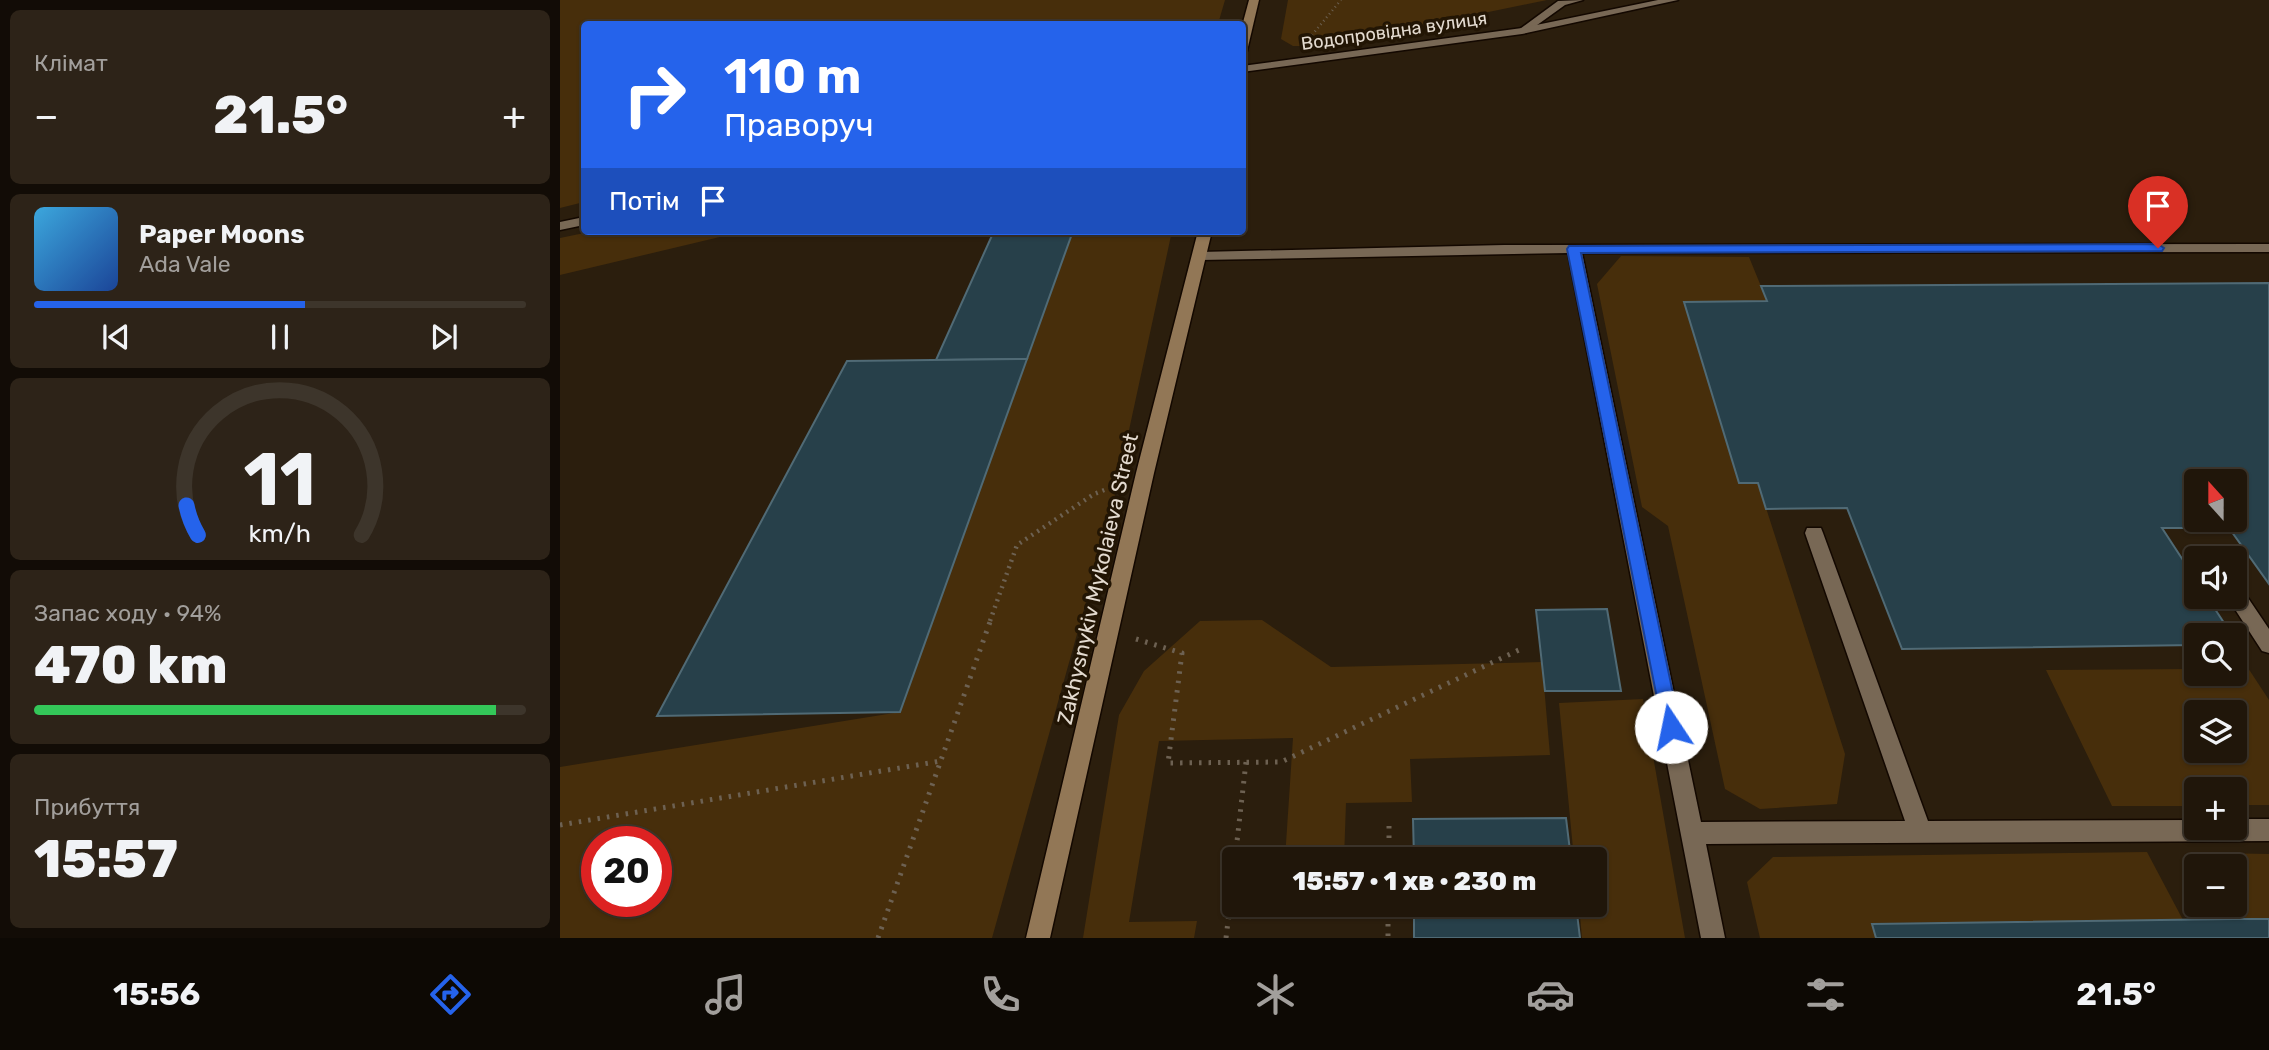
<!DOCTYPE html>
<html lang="uk">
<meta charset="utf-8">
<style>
:root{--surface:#20160a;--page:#2d2318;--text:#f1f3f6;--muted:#a29f9c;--line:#3d352b;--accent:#2563eb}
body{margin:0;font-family:Rubik,sans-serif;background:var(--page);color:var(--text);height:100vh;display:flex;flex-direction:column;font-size:26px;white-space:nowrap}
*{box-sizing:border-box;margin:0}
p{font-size:23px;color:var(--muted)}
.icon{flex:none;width:38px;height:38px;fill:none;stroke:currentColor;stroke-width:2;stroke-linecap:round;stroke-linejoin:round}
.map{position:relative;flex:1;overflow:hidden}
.drawer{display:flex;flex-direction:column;gap:10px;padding:10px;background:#120c06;width:560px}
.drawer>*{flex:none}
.top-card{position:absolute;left:21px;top:21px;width:665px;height:214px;border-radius:7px;box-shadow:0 2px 5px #0004,0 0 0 2px var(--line);background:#2563eb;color:#fff;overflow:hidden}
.needle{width:46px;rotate:339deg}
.controls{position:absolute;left:1624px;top:469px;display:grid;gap:14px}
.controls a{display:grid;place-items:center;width:63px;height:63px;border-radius:7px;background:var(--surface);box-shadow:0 2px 5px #0004,0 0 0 2px var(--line);font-size:35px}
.speed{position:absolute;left:21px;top:826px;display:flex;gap:14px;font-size:35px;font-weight:700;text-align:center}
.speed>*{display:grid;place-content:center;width:91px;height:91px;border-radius:50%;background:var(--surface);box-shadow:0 2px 5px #0004,0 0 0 2px var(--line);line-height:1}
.speed .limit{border:10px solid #d22;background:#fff;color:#111}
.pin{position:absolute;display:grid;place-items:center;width:60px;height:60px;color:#fff;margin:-72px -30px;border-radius:50% 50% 50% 0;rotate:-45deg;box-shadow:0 0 7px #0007}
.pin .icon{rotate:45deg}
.me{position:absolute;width:77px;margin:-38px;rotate:349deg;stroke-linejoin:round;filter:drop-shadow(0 0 5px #0008)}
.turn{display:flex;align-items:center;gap:24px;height:147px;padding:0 28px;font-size:32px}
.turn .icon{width:91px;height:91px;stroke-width:2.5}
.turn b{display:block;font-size:49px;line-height:60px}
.then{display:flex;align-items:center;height:66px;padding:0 28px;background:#0003;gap:14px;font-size:26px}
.big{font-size:52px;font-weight:800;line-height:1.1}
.drawer .card{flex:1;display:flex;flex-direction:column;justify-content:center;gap:10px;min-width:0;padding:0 24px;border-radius:10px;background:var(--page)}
.drawer .dial{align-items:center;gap:0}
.dial svg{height:182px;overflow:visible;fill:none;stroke:var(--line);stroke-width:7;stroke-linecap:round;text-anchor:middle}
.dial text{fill:var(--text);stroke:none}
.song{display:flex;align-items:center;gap:21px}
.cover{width:84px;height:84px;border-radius:10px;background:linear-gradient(135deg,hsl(200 70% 55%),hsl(220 70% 35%))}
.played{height:7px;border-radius:4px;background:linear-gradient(90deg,var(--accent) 55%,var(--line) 55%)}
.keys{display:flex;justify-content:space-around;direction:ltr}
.heat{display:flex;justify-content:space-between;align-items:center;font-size:38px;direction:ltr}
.charge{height:10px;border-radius:5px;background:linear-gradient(90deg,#34c759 94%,var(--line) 0)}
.trip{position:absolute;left:662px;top:847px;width:385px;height:70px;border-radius:7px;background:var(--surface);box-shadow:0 2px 5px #0004,0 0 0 2px var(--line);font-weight:800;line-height:70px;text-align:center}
.tab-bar{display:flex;height:112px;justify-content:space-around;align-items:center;background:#0d0904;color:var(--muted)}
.tab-bar .icon{width:49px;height:49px}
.tab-bar .on{color:var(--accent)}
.tab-bar b{font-size:32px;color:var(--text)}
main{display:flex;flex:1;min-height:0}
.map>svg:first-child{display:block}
</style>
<main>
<section class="drawer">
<div class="card"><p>Клімат</p>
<div class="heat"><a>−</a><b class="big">21.5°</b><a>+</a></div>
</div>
<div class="card">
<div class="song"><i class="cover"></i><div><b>Paper Moons</b><p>Ada Vale</p></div></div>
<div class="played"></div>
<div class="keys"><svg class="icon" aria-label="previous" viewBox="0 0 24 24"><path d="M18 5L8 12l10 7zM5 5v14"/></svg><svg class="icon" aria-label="pause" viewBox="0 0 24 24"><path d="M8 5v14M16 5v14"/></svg><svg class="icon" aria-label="next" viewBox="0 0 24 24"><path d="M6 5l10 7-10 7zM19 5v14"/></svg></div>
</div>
<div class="card dial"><svg viewBox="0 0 100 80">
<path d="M14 69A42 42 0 1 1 86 69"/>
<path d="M14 69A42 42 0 0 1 9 56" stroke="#2563eb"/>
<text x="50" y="56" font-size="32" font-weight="700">11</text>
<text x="50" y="72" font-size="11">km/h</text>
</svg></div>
<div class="card"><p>Запас ходу · 94%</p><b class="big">470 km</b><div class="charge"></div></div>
<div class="card"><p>Прибуття</p><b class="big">15:57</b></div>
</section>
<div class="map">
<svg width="1709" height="938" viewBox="0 0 1709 938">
<rect width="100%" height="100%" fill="#2b1e0d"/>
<g fill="#472e0b" fill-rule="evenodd">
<path d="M0,0H665L658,24H24V202L0,208Z"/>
<path d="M728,0H987L764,46H733L721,39Z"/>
<path d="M34,231H185L0,275V238Z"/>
<path d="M513,231H612L552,509L432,938H0V767L340,712ZM37,842H96V901H37Z"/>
<path d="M1061,256L1189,257L1207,301L1125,302L1179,483H1198L1285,754L1277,804L1200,809L1165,789L1108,526L1082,507L1037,284Z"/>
<path d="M702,620L771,667L982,662L990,755L850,759L852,802L786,803L784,859H725L733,738L599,741L569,922L637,921L634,938H523L559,715L584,671L640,621Z"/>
<path d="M1675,668H1688L1709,700V805H1675V789H1636V806H1552L1486,670L1636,669V674H1675ZM1636,712H1675V751H1636Z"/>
<path d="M1083,699L1125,938H1022L1019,905H1034V859H1014L999,703Z"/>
<path d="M1587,852L1623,920L1312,923L1316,938H1200L1187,882L1213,857Z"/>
<path d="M1653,853L1709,854V919H1674L1666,905H1675V866H1648Z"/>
</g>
<g fill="#27404a" stroke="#506a75" stroke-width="2" fill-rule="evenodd">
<path d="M434,231H513L467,359L376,360Z"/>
<path d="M1709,283V584L1669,528H1602L1636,580V597H1647L1672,635H1636V645L1342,649L1287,508L1206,509L1198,483H1179L1124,302L1207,301L1201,286ZM1636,481H1675V520H1636Z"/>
<path d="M467,359L340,712L97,716L287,361Z"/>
<path d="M1047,609L1061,691H985L976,610Z"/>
<path d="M1006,818L1011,859H854L853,819Z"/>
<path d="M854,905H1016L1020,938H854Z"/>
<path d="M1674,919H1709V938H1316L1312,924Z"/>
</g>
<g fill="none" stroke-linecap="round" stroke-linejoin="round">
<g stroke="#130800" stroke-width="3">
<g id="lane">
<path d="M1023,0L1005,5L966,33L957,31L998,1Z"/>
<path d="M1709,244V252L1022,253L1141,822L1345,821L1245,533L1247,528H1261L1263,533L1368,821L1636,820V828H1675V819H1709V841L1146,844L1165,938H1141L1008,253L640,260L633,256L640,252L944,245Z"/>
<path d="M1648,547L1655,549L1659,558H1641L1639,554L1641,549Z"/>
<path d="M1675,586L1682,589L1709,629V653L1702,651L1667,597H1675Z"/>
</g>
</g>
<g stroke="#130800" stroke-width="3">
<g id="street">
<path d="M1098,0H1118L962,34L682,72V66L962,28Z"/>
<path d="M24,217V225L0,230V222Z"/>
</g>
</g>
<g stroke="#130800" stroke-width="3">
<g id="secondary">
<path d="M689,0H699L687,51L682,54V26Z"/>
<path d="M638,231H652L594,473L490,938H466L576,473Z"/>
</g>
</g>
<path stroke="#6d6152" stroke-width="2.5" stroke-dasharray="1 3.5" stroke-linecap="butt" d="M752,35L781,0"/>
<path stroke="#6d6152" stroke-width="4.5" stroke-dasharray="2 5" stroke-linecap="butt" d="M430,621L457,545L534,494L552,487"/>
<g stroke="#6d6152" stroke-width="5" stroke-dasharray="2.5 7" stroke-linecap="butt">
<path d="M576,639L622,653L608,763L721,762L963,648"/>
<path d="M0,825L381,761"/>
<path d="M829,826V859"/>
<path d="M675,859L686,762"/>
<path d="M828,905V938"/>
<path d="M318,938L431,619"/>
<path d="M666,938L674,872"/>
</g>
<use href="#lane" fill="#786855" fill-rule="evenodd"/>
<use href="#street" fill="#786855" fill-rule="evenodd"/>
<use href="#secondary" fill="#927756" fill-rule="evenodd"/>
</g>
<path fill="#2563eb" stroke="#184099" stroke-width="2" d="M1598,244L1604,248L1602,251L1021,253L1120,727L1117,733L1111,735L1104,733L1007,249L1009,246Z"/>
<g text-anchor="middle" stroke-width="7" stroke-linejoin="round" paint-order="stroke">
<g font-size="18" fill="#e4dbd0" stroke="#221504">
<text transform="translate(834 31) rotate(-8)" y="6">Водопровідна вулиця</text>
</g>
<g font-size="21" fill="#e4dbd0" stroke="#221504">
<text transform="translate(538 579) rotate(-77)" y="7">Zakhysnykiv Mykolaieva Street</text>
</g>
</g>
</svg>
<div class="controls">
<a><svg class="needle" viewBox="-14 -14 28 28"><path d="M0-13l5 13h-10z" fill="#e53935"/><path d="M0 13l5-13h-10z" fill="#a29f9c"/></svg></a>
<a><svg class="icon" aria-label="sound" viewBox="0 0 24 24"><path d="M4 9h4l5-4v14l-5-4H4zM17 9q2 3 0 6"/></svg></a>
<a><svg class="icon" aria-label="search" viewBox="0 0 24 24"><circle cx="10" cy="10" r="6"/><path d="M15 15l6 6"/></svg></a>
<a><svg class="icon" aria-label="layers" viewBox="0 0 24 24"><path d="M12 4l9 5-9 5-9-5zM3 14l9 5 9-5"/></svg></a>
<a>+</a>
<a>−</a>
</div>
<div class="speed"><div class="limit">20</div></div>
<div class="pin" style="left:1598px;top:248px;background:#d93025"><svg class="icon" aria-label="arrive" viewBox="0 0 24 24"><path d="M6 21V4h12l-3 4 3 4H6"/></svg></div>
<svg class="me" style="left:1111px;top:727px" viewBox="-20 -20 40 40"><circle r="19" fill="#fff"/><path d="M0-13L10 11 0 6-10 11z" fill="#2563eb"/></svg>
<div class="trip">15:57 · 1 хв · 230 m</div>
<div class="top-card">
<div class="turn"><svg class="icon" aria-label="right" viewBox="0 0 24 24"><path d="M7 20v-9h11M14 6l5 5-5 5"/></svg><div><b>110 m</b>Праворуч</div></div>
<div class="then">Потім<svg class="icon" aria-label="arrive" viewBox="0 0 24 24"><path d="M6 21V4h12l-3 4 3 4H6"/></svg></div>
</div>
</div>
</main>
<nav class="tab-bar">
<b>15:56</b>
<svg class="icon on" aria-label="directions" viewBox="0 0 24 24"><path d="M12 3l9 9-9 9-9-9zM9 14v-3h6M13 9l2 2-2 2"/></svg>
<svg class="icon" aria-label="music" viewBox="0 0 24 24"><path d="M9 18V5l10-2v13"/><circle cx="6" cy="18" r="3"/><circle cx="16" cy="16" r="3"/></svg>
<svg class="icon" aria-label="phone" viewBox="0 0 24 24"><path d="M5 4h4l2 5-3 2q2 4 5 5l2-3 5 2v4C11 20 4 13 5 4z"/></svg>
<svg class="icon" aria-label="climate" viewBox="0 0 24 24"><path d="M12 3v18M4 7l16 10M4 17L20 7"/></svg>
<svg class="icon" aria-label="car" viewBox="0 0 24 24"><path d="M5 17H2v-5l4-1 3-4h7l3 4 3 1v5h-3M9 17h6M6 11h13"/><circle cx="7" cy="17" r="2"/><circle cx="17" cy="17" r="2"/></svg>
<svg class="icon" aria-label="filters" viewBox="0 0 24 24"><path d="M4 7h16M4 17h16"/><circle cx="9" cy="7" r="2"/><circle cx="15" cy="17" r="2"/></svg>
<b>21.5°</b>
</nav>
